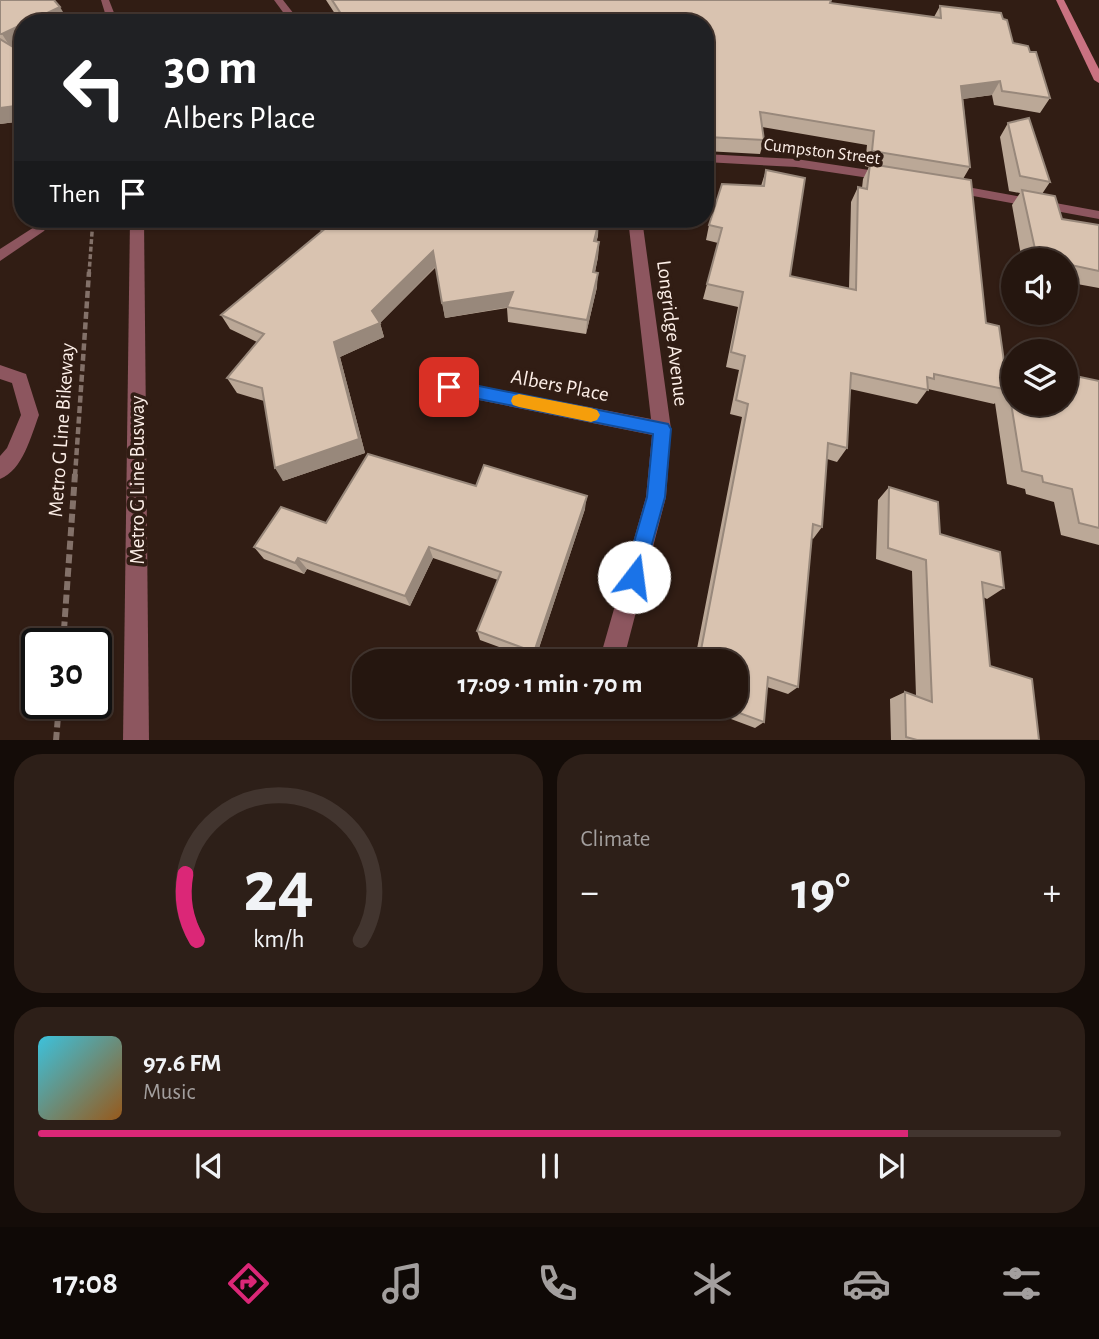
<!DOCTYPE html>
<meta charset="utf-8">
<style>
:root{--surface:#25160f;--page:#2d1f18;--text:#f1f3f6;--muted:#a39f9e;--line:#42352f;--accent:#db2777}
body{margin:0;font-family:"Alegreya Sans",sans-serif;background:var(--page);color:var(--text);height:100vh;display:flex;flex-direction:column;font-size:26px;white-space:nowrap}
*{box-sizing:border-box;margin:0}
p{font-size:23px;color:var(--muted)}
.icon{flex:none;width:38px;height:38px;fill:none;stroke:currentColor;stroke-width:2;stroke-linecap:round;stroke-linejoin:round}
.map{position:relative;height:740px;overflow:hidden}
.sheet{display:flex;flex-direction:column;gap:14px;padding:14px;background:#140c08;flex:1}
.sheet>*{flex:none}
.guide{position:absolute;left:14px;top:14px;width:700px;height:214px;border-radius:28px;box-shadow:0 2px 5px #0004,0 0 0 2px var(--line);background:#202124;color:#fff;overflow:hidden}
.fabs{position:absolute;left:1001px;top:248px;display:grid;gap:14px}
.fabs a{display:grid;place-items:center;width:77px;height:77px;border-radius:50%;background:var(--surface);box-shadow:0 2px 5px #0004,0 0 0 2px var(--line);font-size:35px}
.speed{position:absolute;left:21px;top:628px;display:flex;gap:14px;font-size:35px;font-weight:700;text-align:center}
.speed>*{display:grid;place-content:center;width:91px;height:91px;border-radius:50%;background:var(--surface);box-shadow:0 2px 5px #0004,0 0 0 2px var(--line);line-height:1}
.speed .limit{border:4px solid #111;border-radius:10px;background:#fff;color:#111}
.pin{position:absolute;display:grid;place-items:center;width:60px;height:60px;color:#fff;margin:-30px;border-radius:14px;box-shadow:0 4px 10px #0006}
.me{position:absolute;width:77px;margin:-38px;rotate:15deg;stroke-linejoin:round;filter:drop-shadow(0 0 5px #0008)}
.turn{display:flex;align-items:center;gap:24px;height:147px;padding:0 35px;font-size:32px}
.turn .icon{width:91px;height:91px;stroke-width:2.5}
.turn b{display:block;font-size:49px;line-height:60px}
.then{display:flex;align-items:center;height:66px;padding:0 35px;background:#0003;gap:14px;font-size:26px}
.big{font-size:52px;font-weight:700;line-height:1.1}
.sheet .widget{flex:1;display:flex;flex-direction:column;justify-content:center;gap:10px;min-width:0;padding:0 24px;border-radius:28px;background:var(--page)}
.sheet .dial{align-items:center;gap:0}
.dial svg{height:182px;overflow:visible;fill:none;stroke:var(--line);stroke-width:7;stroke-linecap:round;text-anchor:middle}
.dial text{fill:var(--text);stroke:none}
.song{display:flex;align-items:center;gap:21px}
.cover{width:84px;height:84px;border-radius:10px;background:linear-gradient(135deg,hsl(190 70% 55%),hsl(30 70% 35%))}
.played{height:7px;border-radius:4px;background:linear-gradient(90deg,var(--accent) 85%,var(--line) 85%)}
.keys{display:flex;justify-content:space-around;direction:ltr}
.heat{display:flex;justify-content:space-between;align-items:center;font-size:38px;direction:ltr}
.sheet .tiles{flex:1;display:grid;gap:14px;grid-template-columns:1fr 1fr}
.widget:last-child{grid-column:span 2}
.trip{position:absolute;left:352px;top:649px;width:396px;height:70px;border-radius:28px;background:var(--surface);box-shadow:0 2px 5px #0004,0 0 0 2px var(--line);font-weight:700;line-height:70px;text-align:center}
.dock{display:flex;height:112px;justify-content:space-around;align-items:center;background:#0f0906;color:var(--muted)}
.dock .icon{width:49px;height:49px}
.dock .on{color:var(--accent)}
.dock b{font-size:32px;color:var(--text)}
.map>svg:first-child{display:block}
</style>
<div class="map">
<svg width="1099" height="741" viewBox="0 0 1099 741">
<rect width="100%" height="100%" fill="#311d14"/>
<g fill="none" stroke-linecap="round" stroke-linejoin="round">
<path stroke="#837169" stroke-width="3.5" stroke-dasharray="5 2.5" stroke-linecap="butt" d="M89,274L93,219"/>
<path stroke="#837169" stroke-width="4.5" stroke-dasharray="7 3.5" stroke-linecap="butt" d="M75,476L89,272"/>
<g stroke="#837169" stroke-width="6" stroke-dasharray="9 4.5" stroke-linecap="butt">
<path d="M63,644L75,474"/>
<path d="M56,741L59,704"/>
</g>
<g fill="#8d565f" fill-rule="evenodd">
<path d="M101,0H109L118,23H108Z"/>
<path d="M130,219H144L149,741H123Z"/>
<path d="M39,224L46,228L44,231L0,261V249Z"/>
<path d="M0,365L26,374L39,415C31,436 23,470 0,479V456L7,448L21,415L12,383L0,379Z"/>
</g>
<g fill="#8d565f" fill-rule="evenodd">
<path d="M274,0H283L301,23H291Z"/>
<path d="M705,154L796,159L889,173L896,177L889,181L796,167L705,162Z"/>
<path d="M951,184L1099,211V219L946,191V185Z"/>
<path d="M628,219H642L671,429L666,497L624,658L623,662H601L600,658L646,497L652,435L449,394L443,392L440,387L443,382L449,380L651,419Z"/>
</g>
<path fill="#ca7281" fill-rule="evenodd" d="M1056,0H1064L1099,69V83L1094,80Z"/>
</g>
<g fill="#bba897">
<path d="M0,0L68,20L61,23H23L13,47L23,121L0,124Z"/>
<path d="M326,0H831L830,3L934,17L940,6L1003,19L1013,43L1030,52L1050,98L1040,113L994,105L992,95L963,99L970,167L963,179L986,323L1004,360L1099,381V545L1061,535L1054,502L1026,494L1025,489L1007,484L995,403L994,404L928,389L917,404L850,389L847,448L837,462L827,459L822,527L813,539L812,538L798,687L788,694L767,687L764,722L755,728L699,707H735V662H703L695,659L742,417L730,414L739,370L726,367L738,307L703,299L718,243L706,240L709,225L761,186L766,170L790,276L849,289L851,202L858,187L862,188L863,179L869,167L865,166L867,145L762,127L764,140L760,154L705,151V23H341Z"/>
<path d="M1008,123L1050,182L1042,194L1062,219L1099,225V288L1066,282V261H1022L1012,205L1020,193L1009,191L1000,137Z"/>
<path d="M292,219H588L598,236L596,241L599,242L598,257L595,272L597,287L586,334L508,322L507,308L445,318L436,267L380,323L384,337L340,357L365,453L283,481L264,401L237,393L227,378L257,342L230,329L221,315L322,231Z"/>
<path d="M476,486L585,509L535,660L480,640L477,631L498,580L433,558L410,606L307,569L304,574L264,559L254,547L326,523Z"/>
<path d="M889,487L940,534L1004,588L987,599L983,597L990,666L1039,740H891L890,699L905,692L916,696L912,571L876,559L878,500Z"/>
</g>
<g fill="#98887b">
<path d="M60,7L68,20L61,23H26Z"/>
<path d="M23,24V42L11,48L2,34Z"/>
<path d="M1000,81L992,95L954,100L961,86Z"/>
<path d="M23,105V121L0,124V108Z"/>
<path d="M599,221L598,236L593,256L594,241Z"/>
<path d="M599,242L598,257L592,287L593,272Z"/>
<path d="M433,251L436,266L380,323L384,337L340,357L365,453L283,481L275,468L334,342L372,311Z"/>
<path d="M598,273L597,287L586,334L587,320Z"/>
<path d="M513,292L514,306L445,318L442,303Z"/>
<path d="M587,496L585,509L535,660L534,652Z"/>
<path d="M429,547L433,558L410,606L405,596Z"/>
<path d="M298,558L307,569L304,574L295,563Z"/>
</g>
<g fill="#d9c3b0" stroke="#98887b" stroke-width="2">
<path d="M0,0H54L60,7L26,23H23V24L2,34H0Z"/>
<path d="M332,0H831L830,3L941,18L940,6L1001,13L1003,19L1007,20L1013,43L1028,46L1030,52H1036L1050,98L1002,91L1000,81L961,86L970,167L872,151L874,131L760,112L764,140L708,137L706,139V148H705V23H347Z"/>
<path d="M245,16L250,23H214Z"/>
<path d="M0,39L23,53V105L0,108Z"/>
<path d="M1029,118L1050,182L1020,176L1008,123Z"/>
<path d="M870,164L971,180L986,323L999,326L1008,390L934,374V379L927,377L928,390L851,373L847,448L828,443L822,527L813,524L798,687L768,677L764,722L723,707H735V662H710L711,654L701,650L748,404L736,400L745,356L731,352L743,292L707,284L722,228L709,225L722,184L764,186L766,170L805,178L790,276L856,290L858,187L867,189Z"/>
<path d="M1022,190L1055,196L1062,219L1099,225V271L1066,264V261H1049L1037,258Z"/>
<path d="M325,219H588V220L599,221L594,241L599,242L593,272L598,273L587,320L507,307L513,292L442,303L433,251L372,311L380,323L334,342L359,439L275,468L262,388L227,378L264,334L221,315L333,222Z"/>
<path d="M1004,360L1013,362V404H1066V374L1099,381V528L1079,523L1072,489L1043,482L1042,476L1022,471Z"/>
<path d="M368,454L476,486L484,465L587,496L534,652L477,631L501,572L429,547L405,596L298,558L295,563L254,547L281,507L326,523Z"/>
<path d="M889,487L938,502L940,534L1000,552L1004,588L982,582L990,666L1032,679L1039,740H917L906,737L905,692L932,702L926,560L888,548Z"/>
</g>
<path fill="#1a73e8" stroke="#114b97" stroke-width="2" d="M449,380L668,424L671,429L665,497L641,584L634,587L627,584L624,577L647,497L653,434L449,393L441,387Z"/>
<path fill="#f59e0b" d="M519,394L591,408L597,410L600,415L597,420L591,422L519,407L513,405L511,401L513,396Z"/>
<g text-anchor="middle" stroke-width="7" stroke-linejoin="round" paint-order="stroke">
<g font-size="18" fill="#fceee7" stroke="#311d14">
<text transform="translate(822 151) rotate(7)" y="6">Cumpston Street</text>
</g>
<g font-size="21" fill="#fceee7" stroke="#311d14">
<text transform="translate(673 333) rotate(83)" y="7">Longridge Avenue</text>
<text transform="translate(560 385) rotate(11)" y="7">Albers Place</text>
<text transform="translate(61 430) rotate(-86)" y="7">Metro G Line Bikeway</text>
<text transform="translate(137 480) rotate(-90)" y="7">Metro G Line Busway</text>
</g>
</g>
</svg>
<div class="fabs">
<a><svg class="icon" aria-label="sound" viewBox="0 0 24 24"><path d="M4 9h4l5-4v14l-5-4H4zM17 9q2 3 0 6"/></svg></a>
<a><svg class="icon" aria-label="layers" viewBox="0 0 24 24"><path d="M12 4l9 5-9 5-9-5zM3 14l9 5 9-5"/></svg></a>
</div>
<div class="speed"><div class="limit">30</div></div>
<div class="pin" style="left:449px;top:387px;background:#d93025"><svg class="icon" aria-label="arrive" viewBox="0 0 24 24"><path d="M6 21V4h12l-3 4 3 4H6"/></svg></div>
<svg class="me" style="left:634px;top:577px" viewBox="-20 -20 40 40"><circle r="19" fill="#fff"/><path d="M0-13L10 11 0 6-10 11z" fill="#1a73e8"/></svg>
<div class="trip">17:09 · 1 min · 70 m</div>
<div class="guide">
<div class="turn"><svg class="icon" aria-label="left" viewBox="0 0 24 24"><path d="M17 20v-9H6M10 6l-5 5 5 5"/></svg><div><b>30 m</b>Albers Place</div></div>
<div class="then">Then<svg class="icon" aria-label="arrive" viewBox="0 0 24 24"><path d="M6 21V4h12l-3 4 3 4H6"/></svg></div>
</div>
</div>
<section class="sheet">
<div class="tiles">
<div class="widget dial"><svg viewBox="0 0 100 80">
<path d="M14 69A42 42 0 1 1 86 69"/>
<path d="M14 69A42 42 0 0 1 9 40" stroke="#db2777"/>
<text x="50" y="56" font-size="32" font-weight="700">24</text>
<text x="50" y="72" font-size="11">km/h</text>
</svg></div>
<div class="widget"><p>Climate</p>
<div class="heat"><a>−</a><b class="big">19°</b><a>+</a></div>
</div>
<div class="widget">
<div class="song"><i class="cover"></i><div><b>97.6 FM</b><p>Music</p></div></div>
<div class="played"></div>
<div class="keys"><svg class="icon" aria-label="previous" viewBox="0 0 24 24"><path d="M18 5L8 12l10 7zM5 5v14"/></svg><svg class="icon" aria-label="pause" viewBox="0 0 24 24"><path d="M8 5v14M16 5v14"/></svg><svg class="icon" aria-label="next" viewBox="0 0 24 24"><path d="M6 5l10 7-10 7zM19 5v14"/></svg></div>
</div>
</div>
</section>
<nav class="dock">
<b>17:08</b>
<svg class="icon on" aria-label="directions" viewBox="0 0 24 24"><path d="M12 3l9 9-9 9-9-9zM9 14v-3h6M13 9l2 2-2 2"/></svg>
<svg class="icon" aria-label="music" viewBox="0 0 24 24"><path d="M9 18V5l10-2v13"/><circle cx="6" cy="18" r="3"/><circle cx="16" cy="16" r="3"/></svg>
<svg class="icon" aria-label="phone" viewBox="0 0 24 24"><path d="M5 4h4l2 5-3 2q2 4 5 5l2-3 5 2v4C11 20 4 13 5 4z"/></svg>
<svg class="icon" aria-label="climate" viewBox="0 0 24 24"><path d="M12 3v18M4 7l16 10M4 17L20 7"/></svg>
<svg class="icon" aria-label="car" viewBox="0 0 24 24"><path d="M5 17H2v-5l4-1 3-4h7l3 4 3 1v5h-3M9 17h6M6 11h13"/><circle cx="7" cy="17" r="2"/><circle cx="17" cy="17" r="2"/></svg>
<svg class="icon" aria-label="filters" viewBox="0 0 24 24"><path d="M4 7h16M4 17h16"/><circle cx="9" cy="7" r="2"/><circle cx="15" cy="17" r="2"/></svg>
</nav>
